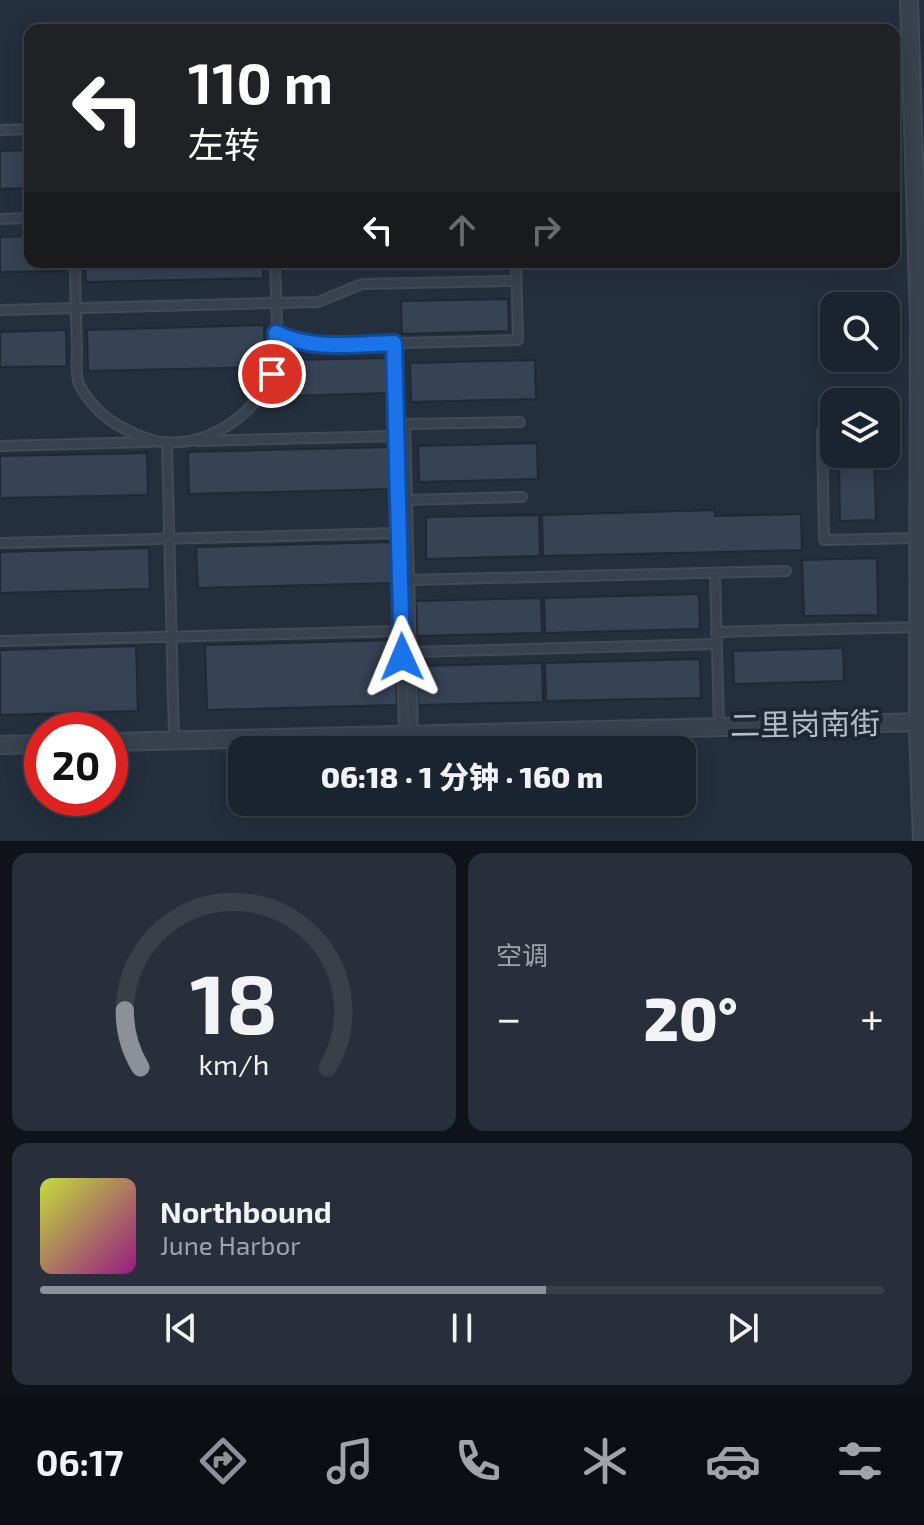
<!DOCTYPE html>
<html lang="zh">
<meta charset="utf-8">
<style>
:root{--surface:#1b232e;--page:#282f3a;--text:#f1f3f6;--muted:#a0a4aa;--line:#39404a;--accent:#8c9099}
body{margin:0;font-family:"Exo 2","Noto Sans SC",sans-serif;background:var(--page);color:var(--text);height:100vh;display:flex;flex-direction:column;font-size:30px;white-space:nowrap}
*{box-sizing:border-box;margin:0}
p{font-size:26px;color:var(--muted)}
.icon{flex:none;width:44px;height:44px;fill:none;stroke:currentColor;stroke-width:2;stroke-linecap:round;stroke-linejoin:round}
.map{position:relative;height:841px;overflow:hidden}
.details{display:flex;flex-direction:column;gap:12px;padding:12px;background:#0f1319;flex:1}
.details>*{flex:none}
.banner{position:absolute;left:24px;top:24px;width:876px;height:244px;border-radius:16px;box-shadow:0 4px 20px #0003,0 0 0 2px var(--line);background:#202124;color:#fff;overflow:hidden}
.buttons{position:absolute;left:820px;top:292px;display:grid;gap:16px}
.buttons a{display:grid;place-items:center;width:80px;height:80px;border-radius:16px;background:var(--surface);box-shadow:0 4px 20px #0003,0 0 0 2px var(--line);font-size:40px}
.speed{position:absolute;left:24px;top:712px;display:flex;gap:16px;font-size:40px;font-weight:700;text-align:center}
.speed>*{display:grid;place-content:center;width:104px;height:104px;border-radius:50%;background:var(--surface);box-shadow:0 4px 20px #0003,0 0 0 2px var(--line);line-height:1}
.speed .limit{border:12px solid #d22;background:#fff;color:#111}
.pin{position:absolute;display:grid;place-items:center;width:68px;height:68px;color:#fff;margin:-34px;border:4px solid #fff;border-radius:50%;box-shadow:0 2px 8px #0007}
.me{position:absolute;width:88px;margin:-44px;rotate:359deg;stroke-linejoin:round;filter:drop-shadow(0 0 6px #0008)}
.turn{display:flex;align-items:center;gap:28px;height:168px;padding:0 32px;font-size:36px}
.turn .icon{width:104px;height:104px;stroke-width:2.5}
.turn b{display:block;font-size:56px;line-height:68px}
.lanes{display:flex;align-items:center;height:76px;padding:0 32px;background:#0003;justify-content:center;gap:40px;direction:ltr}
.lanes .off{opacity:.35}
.big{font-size:60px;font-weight:800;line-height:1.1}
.details .tile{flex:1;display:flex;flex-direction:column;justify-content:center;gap:12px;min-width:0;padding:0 28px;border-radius:16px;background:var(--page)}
.details .dial{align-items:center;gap:0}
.dial svg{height:208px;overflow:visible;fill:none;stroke:var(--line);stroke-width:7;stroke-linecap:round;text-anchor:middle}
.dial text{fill:var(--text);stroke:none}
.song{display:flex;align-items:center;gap:24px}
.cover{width:96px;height:96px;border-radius:12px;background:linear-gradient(135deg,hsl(70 70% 55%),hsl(310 70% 35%))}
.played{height:8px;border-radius:4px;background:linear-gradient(90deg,var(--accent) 60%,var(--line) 60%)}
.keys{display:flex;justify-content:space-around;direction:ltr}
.heat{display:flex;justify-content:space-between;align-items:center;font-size:44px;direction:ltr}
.details .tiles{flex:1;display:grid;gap:12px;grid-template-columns:1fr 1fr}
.tile:last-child{grid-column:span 2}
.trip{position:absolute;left:228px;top:736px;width:468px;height:80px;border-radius:16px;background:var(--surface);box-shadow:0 4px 20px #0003,0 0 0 2px var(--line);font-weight:800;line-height:80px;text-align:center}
.tab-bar{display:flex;height:128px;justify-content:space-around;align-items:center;background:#0b0e12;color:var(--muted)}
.tab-bar .icon{width:56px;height:56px}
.tab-bar .on{color:var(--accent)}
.tab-bar b{font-size:36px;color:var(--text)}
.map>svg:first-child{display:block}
</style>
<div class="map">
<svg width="924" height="841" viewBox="0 0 924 841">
<rect width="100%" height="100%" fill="#242f3e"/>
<g fill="#364354" stroke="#1f2835" stroke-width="2">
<path d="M30,150V188L0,189V151Z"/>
<path d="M30,236V262H64V271L0,272V237Z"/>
<path d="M85,262H263V278L86,282Z"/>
<path d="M283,262H361V264L284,266Z"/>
<path d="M508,299L509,331L402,334L401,301Z"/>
<path d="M264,325L265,367L88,371L87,330Z"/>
<path d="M66,330L67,366L0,367V332Z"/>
<path d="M389,358L390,393L287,396L286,360Z"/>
<path d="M535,360L536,399L411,402L410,363Z"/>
<path d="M537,443L538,479L419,482L418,446Z"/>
<path d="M391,447L392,489L189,494L188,452Z"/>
<path d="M147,453L148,495L0,498V456Z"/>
<path d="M839,454H874L876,520L840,521Z"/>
<path d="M715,510V516L801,514L802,550L543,556L542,515Z"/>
<path d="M539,515L540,556L426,559V517Z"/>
<path d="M393,542L394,583L198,588L196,547Z"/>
<path d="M149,548L150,589L0,593V552Z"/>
<path d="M877,558L878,615L804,616L802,560Z"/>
<path d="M699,594L700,629L545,633L544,598Z"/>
<path d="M541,598L542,633L417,636L416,601Z"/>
<path d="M396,640L397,705L207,710L205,645Z"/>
<path d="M136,646L138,711L0,715V650Z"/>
<path d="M843,648L844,681L734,684L733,651Z"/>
<path d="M700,659L701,698L546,701L545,663Z"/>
<path d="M542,663L543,702L418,705L417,666Z"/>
</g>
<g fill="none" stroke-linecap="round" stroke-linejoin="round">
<g stroke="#414a57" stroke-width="12">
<g id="lane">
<path d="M0,130L30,129"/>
<path d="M0,219L30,218"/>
<path d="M75,262C75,291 76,319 77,348C77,359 75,374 79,384C87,400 101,415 116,424C130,432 145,440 161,442C206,447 253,417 270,377C282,350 275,293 275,262"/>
<path d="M0,310L318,302L362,284L516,281"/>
<path d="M276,333L298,342L322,345L518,340L516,262"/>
<path d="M394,343L404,735"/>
<path d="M822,432L824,540L918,538"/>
<path d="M197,441L397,436"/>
<path d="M167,442L174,740"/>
<path d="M0,446L151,442"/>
<path d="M407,500L522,497"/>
<path d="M0,543L399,533"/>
<path d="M715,573L719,727"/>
<path d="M409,580L786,571"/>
<path d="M716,632L918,627"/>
<path d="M0,641L401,631"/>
<path d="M411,652L716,644"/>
<path d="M413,734L405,424L520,422"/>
</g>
</g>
<g stroke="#414a57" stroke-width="20">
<g id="street">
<path d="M909,0L919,319L918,728L922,841"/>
<path d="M110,742L924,722"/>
<path d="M0,745L42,744"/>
</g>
</g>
<use href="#lane" stroke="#38414e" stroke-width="8"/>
<use href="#street" stroke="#38414e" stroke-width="16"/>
</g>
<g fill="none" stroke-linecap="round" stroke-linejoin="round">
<g stroke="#114b97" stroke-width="20">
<path id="route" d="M272,374L277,357L276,333C312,351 355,344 394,343L402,657"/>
</g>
<use href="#route" stroke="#1a73e8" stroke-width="14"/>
</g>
<g text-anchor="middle" stroke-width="8" stroke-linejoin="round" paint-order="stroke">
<g font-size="30" fill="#b4bcc9" stroke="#1d2633">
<text transform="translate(805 725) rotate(-1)" y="10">二里岗南街</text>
</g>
</g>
</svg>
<div class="buttons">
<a><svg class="icon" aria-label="search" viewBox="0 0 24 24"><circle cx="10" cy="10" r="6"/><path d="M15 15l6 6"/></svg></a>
<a><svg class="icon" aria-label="layers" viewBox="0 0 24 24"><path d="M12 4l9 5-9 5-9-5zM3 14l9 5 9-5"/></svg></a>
</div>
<div class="speed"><div class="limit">20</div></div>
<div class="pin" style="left:272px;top:374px;background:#d93025"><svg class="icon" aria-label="arrive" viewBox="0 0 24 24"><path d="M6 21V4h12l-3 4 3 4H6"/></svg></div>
<svg class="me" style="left:402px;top:657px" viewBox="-20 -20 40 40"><path d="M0-17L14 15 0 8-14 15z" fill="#1a73e8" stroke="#fff" stroke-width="4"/></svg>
<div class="trip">06:18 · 1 分钟 · 160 m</div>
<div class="banner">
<div class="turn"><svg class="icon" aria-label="left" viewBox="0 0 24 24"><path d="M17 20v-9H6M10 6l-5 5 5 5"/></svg><div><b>110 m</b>左转</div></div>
<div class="lanes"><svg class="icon" aria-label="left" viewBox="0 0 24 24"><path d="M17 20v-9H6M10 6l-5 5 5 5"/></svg><svg class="icon off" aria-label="ahead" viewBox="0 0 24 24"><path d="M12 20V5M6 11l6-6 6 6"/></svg><svg class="icon off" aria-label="right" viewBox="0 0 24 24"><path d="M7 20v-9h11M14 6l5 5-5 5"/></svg></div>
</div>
</div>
<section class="details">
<div class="tiles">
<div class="tile dial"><svg viewBox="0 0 100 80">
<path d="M14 69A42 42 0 1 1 86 69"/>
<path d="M14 69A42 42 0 0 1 8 47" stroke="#8c9099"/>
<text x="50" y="56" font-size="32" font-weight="700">18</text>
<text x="50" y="72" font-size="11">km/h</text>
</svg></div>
<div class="tile"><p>空调</p>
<div class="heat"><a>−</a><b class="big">20°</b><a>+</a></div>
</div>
<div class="tile">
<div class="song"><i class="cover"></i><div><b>Northbound</b><p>June Harbor</p></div></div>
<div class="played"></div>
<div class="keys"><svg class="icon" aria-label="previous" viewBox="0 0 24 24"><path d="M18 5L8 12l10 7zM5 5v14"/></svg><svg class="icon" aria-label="pause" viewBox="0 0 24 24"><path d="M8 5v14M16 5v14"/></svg><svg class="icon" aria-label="next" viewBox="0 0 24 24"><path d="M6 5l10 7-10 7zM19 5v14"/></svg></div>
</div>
</div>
</section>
<nav class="tab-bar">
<b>06:17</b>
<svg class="icon on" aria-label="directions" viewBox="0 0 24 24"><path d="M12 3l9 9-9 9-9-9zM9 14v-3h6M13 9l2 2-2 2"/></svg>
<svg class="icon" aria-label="music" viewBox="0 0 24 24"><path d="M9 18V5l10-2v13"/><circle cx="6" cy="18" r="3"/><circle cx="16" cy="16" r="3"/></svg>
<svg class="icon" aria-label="phone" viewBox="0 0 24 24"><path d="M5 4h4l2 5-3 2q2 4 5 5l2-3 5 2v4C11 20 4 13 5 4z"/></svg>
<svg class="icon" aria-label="climate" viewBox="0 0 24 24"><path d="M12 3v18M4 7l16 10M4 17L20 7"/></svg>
<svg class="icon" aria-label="car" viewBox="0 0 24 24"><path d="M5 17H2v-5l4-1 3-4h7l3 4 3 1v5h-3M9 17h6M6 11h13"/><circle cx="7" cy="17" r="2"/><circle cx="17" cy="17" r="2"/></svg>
<svg class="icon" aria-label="filters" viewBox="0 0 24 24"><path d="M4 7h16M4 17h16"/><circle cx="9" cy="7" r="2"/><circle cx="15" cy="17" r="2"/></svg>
</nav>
